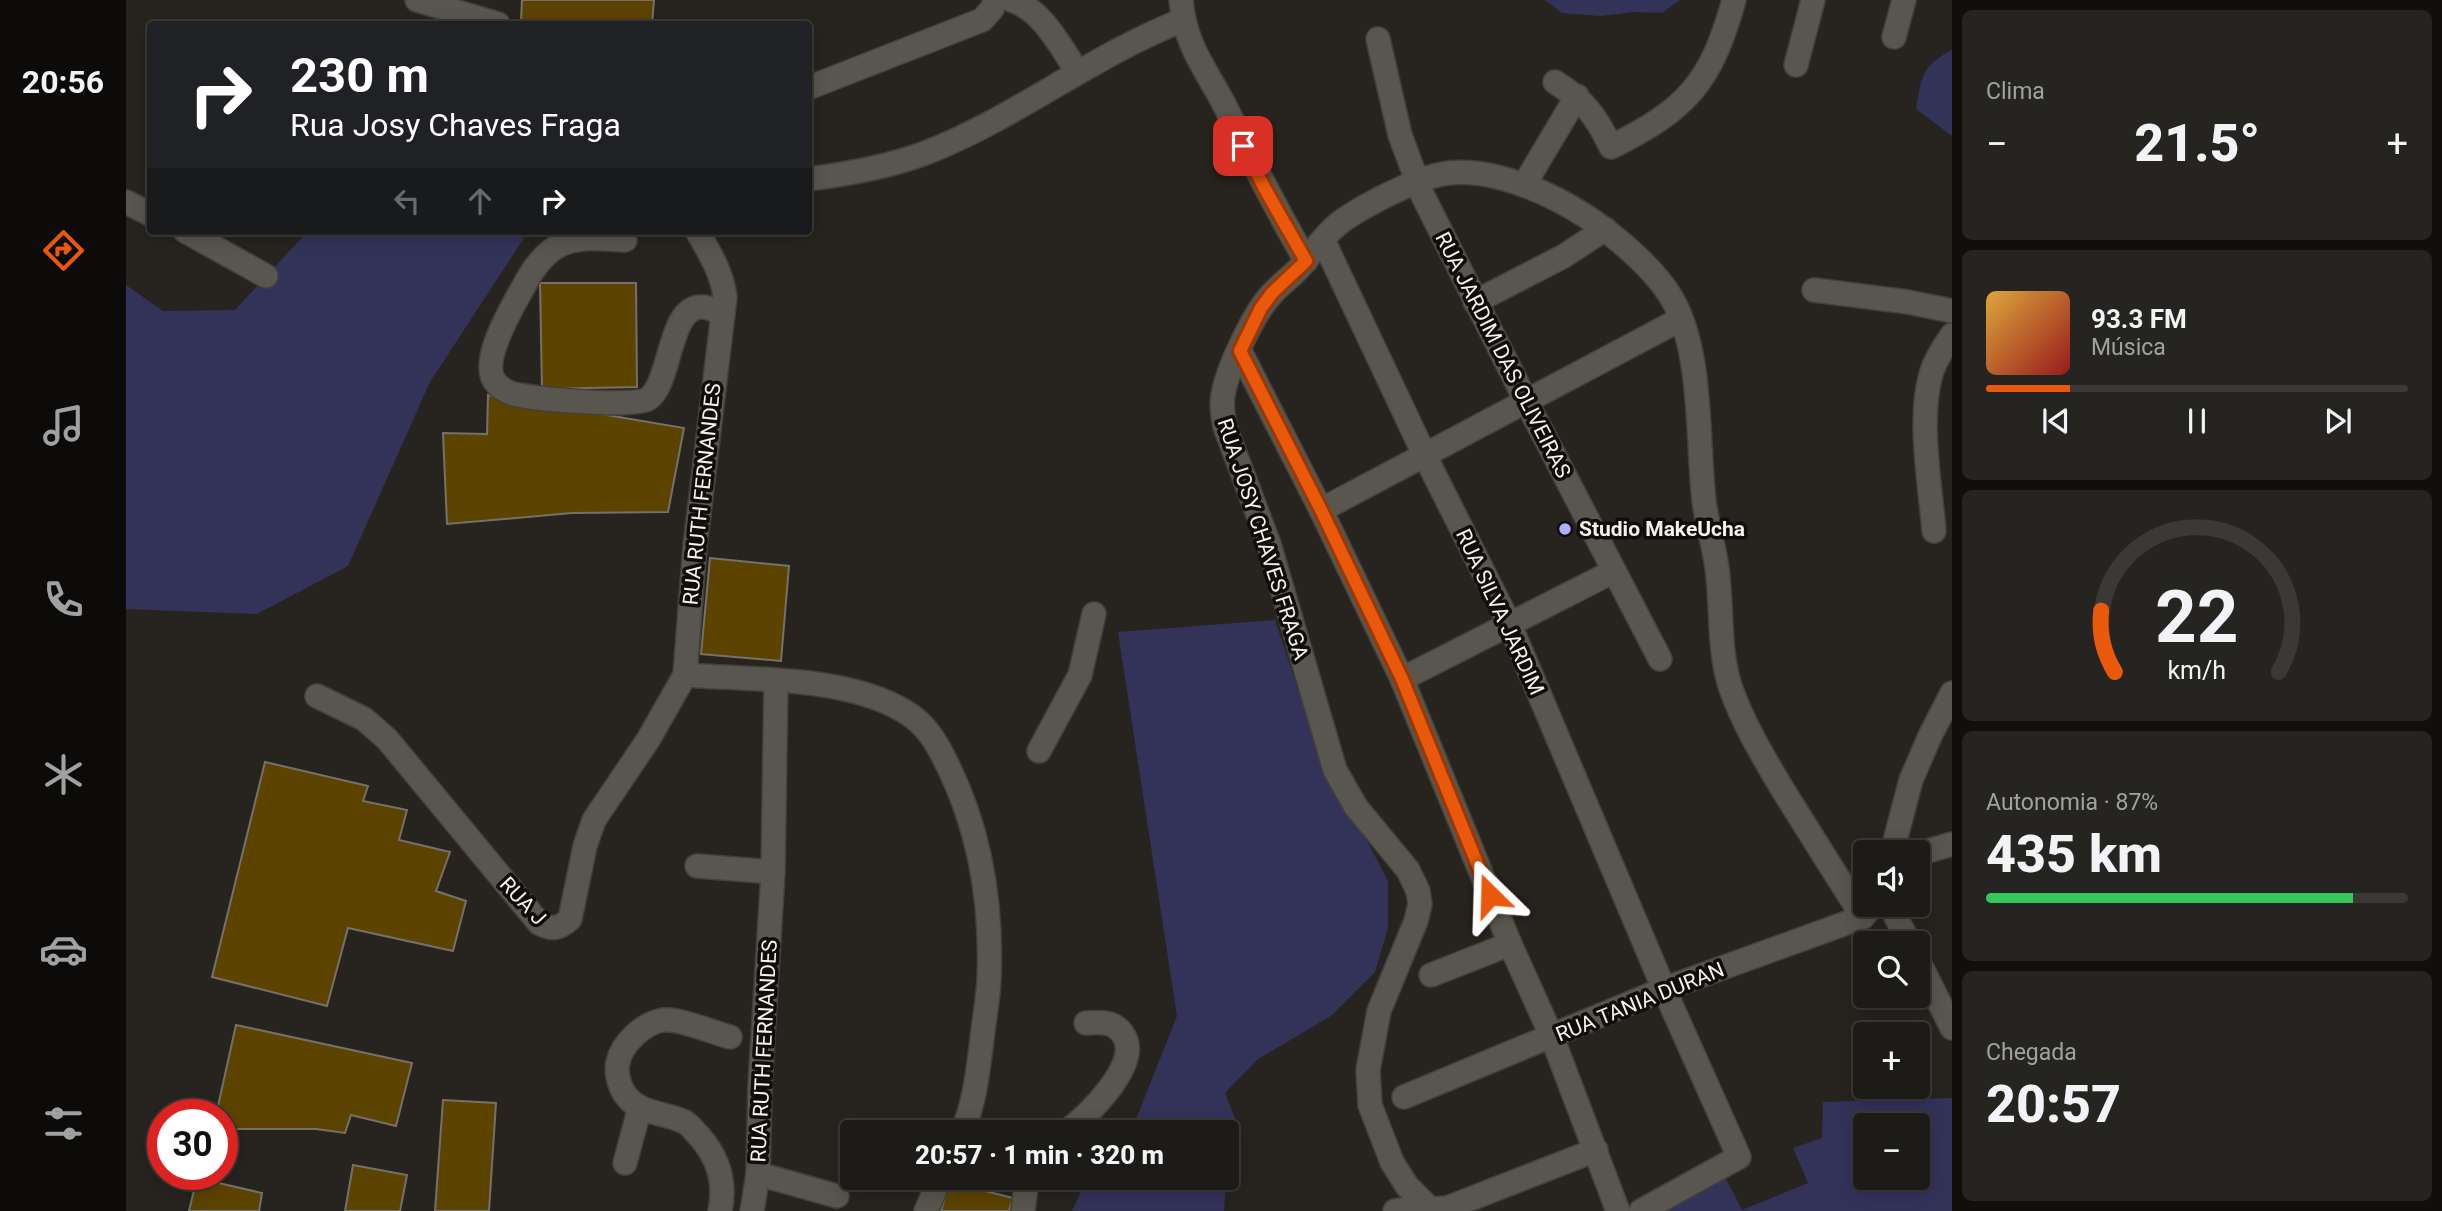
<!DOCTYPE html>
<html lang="pt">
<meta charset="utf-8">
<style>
:root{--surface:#1d1b17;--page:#252420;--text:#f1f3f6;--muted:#a0a1a1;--line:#3b3936;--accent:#ea580c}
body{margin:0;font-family:Roboto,sans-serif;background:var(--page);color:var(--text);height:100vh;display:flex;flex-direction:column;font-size:26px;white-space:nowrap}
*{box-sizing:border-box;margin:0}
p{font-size:23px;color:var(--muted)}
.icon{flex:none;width:38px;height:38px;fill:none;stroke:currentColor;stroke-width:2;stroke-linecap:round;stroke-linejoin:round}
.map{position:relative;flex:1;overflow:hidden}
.sheet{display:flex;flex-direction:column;gap:10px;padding:10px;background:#100f0d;width:490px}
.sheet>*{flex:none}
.top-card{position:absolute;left:21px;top:21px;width:665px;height:214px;border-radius:7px;box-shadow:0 4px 18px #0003,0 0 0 2px var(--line);background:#202124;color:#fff;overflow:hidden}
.fabs{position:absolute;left:1727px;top:840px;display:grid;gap:14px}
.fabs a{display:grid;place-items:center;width:77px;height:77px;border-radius:7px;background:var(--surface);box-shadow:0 4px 18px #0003,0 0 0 2px var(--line);font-size:35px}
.speed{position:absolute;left:21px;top:1099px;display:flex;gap:14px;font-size:35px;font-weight:700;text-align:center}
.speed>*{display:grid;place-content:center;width:91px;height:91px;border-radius:50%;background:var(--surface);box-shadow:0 4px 18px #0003,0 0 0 2px var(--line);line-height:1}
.speed .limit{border:10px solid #d22;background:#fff;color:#111}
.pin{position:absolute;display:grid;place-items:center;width:60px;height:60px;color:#fff;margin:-30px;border-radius:14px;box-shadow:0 4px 10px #0006}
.me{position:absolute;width:77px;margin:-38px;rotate:338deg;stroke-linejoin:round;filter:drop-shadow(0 0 5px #0008)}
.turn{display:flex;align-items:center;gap:24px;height:147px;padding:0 28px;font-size:32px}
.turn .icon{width:91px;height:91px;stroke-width:2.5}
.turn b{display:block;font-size:49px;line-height:60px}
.lanes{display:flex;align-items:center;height:66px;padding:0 28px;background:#0003;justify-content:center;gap:35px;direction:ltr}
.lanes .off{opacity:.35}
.big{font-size:52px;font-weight:800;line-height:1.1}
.sheet .widget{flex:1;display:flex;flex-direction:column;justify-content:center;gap:10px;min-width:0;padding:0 24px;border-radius:10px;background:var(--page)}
.sheet .dial{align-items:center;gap:0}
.dial svg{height:182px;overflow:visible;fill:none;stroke:var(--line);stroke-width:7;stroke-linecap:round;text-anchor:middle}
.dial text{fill:var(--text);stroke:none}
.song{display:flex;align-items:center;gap:21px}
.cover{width:84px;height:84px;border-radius:10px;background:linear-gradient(135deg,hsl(40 70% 55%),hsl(0 70% 35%))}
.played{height:7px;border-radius:4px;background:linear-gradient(90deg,var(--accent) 20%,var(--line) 20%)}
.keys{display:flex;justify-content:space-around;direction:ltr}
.heat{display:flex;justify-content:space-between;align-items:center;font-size:38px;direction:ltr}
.charge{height:10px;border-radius:5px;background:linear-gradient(90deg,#34c759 87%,var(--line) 0)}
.trip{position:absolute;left:714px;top:1120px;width:399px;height:70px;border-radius:7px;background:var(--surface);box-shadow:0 4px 18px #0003,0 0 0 2px var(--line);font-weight:800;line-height:70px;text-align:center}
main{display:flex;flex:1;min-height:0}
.tabs{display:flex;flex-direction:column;width:126px;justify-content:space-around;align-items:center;background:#0c0b09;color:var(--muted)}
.tabs .icon{width:49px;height:49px}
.tabs .selected{color:var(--accent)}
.tabs b{font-size:32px;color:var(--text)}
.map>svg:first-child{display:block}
</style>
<main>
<nav class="tabs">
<b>20:56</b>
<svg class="icon selected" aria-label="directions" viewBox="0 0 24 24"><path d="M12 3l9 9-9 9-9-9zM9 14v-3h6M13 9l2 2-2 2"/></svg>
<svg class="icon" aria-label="music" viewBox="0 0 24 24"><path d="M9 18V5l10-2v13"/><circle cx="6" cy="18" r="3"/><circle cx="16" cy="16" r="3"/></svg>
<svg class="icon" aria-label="phone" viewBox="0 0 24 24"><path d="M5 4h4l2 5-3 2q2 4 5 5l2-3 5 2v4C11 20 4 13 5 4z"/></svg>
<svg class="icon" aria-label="climate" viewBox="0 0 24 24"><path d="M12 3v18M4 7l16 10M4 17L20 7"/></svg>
<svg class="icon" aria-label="car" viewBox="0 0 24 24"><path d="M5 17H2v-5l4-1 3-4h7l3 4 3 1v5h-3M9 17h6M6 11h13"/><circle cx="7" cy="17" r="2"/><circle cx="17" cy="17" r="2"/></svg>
<svg class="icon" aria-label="filters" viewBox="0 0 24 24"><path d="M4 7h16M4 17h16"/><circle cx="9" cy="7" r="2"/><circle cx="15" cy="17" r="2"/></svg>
</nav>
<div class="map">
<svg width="1826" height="1211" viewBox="0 0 1826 1211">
<rect width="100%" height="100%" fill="#27241f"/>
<g fill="#333259" fill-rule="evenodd">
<path d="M1419,0H1554L1536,13L1508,12L1474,16L1436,13Z"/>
<path d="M1826,50V136L1790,109C1796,77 1795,66 1826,50Z"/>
<path d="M182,231H395L398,238L304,382L222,566L131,614L0,609V285L37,311L109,310Z"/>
<path d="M1149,620L1204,784L1237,833L1262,881V928L1249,972L1205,1016L1132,1059L1099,1093L1112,1126L1101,1172L1098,1211H946L958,1185L984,1188L988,1178H1101V1132H1005L1051,1016L992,632Z"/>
<path d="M1826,1098V1211H1533L1598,1175L1616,1210L1682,1183L1667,1148L1696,1138L1697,1102ZM1740,1125H1792V1178H1740Z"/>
</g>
<g fill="#5d4300" stroke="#75716a" stroke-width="2">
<path d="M396,0H528L526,24H402L395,21Z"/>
<path d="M414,283H510L511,387L416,389Z"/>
<path d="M362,395L558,428L542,512L446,513L321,524L317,433L361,434Z"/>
<path d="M584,558L663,566L655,661L575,654Z"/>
<path d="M139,762L242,786L237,801L281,810L273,840L324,852L310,891L340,901L327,951L222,928L201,1006L86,977Z"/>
<path d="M110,1025L286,1063L270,1126L225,1115L219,1133L190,1129H96V1115H90Z"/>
<path d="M317,1100L370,1103L363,1211H309Z"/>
<path d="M227,1165L281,1175L274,1211H219Z"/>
<path d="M71,1178L136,1193L133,1211H63Z"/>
<path d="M823,1182L887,1198L883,1211H815Z"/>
</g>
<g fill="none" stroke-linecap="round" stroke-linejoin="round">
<g stroke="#42403b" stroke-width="26">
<g id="minor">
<path d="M291,0L372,24"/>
<path d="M885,0C916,9 934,46 951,71"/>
<path d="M1055,0C1059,46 1080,69 1100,108C1125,160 1151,210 1180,261"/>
<path d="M1768,37L1778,0"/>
<path d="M1252,39L1274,135L1296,194L1400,401L1534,659"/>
<path d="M1670,65L1687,0"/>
<path d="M1429,82C1459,101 1470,116 1485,147C1562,109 1585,82 1608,0"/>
<path d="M682,88L856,20L866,9L869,0"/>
<path d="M682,179C723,174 763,167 802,152C891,117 967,55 1057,20"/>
<path d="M1398,185L1451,96"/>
<path d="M0,202L24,214"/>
<path d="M59,231L140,276"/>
<path d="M571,231C583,252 596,272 599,297L569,546L559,675C627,680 719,676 778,711C801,724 812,745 823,768C855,834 866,908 863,980C862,1000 858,1019 856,1039C852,1070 849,1103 836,1132"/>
<path d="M499,240C450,236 425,236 400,282C389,303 350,364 371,384C374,388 380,391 384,393C403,399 506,408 522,399C546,383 542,304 577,307C583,307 591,312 597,314"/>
<path d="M1197,240L1299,456L1384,625L1538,989L1613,1157L1515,1211"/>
<path d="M1688,290L1782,302L1826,311"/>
<path d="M1349,302L1438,256L1479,229"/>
<path d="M1114,351L1195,510L1276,679L1384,944L1426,1037L1492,1211"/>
<path d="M1195,510L1555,319"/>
<path d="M1808,531C1804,484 1792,419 1805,374C1809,360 1818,347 1826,335"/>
<path d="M1276,679L1488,571"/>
<path d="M191,696L238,719L261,739L413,923C426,930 433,929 444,919L459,846L468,820L522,740L559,675"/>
<path d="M913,751L954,675L968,614"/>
<path d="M1766,852L1785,780L1804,736L1826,693"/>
<path d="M1792,854L1826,844"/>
<path d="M571,866L647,872"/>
<path d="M1764,905L1783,943"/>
<path d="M1792,960L1826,1028"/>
<path d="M1305,975L1384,944"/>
<path d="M1278,1097L1538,989L1737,917L1746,906"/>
<path d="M940,1132C961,1116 1015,1065 998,1036C989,1021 977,1022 960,1023"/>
<path d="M499,1163L514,1107"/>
<path d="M632,1174L711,1196"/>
<path d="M594,1211C600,1183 593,1159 574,1137C569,1132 565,1126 559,1122C541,1113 514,1114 501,1097C494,1089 489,1072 492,1062C496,1043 518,1023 537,1020C552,1018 589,1033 604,1037"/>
<path d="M626,1211L632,1174L634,1086L647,872L650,681"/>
<path d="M800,1211L814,1178"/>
<path d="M897,1211L901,1178"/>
<path d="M1269,1211C1286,1207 1304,1210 1321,1208L1470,1150"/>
<path d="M1306,1211L1281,1186L1266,1162L1244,1105L1242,1070L1253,1011L1290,921L1294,904L1292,891L1282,870L1230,807L1209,770L1143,544L1099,427C1097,416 1095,406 1097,395C1101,370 1127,315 1144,296C1154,284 1167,276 1177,264C1187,251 1198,236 1211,225C1224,214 1240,206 1255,198C1302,175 1326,164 1379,179C1421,191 1458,212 1492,240C1511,256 1532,275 1545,297C1577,350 1571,440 1578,501C1581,526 1590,551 1592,577C1596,614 1593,651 1604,686C1616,721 1635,753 1654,785C1681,829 1709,873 1737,917"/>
</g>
</g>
<use href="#minor" stroke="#59564f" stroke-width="23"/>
</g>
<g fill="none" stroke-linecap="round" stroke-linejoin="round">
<g stroke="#983908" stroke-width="18">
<path id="route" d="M1117,146L1139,189L1180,261L1146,293L1135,308L1114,351L1195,510L1276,679L1364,895"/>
</g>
<use href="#route" stroke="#ea580c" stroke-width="12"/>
</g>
<circle fill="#aeaefb" stroke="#0f0e0b" stroke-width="2.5" cx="1439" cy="529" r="7"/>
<g text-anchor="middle" stroke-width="7" stroke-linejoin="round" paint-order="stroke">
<g font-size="21" fill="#f4f2ee" stroke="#0f0e0b">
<text transform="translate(1377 355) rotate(63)" y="7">RUA JARDIM DAS OLIVEIRAS</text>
<text transform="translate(576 494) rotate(-84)" y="7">RUA RUTH FERNANDES</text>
<text transform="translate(1137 539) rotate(72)" y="7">RUA JOSY CHAVES FRAGA</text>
<text transform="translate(1374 612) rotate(65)" y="7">RUA SILVA JARDIM</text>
<text transform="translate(397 901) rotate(47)" y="7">RUA J</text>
<text transform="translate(1514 1002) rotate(-22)" y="7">RUA TANIA DURAN</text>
<text transform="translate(638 1051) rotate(-87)" y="7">RUA RUTH FERNANDES</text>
</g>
<g font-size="21" font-weight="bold" fill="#f4f2ee" stroke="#0f0e0b" text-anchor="start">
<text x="1453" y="536">Studio MakeUcha</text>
</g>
</g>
</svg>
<div class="fabs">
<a><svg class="icon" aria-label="sound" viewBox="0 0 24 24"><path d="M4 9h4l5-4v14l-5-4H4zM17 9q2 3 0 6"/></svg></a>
<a><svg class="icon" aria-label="search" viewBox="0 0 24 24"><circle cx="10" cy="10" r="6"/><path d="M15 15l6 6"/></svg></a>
<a>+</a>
<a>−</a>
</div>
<div class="speed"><div class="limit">30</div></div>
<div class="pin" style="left:1117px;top:146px;background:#d93025"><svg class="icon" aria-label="arrive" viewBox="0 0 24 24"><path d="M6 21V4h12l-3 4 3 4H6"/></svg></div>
<svg class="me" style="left:1364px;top:895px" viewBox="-20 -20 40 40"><path d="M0-17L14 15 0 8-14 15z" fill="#ea580c" stroke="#fff" stroke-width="4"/></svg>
<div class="trip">20:57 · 1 min · 320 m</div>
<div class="top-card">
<div class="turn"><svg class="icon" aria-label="right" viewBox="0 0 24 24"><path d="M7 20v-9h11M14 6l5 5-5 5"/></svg><div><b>230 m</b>Rua Josy Chaves Fraga</div></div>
<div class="lanes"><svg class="icon off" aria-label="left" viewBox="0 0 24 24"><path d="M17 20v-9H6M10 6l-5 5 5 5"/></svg><svg class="icon off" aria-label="ahead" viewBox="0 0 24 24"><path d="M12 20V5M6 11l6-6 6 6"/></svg><svg class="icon" aria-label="right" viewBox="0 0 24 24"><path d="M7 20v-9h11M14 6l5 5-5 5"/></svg></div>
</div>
</div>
<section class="sheet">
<div class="widget"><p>Clima</p>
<div class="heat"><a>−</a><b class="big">21.5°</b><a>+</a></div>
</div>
<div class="widget">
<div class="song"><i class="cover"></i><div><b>93.3 FM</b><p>Música</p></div></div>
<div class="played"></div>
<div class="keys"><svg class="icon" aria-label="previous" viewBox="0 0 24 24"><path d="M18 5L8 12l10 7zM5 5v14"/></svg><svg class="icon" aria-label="pause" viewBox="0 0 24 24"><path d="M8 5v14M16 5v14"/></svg><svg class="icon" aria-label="next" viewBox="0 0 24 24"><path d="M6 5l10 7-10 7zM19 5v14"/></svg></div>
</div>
<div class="widget dial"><svg viewBox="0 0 100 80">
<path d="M14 69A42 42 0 1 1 86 69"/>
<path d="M14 69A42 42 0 0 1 8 42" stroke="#ea580c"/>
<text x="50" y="56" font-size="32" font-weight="700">22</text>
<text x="50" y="72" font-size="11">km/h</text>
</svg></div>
<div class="widget"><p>Autonomia · 87%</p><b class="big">435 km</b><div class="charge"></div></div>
<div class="widget"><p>Chegada</p><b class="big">20:57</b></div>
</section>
</main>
